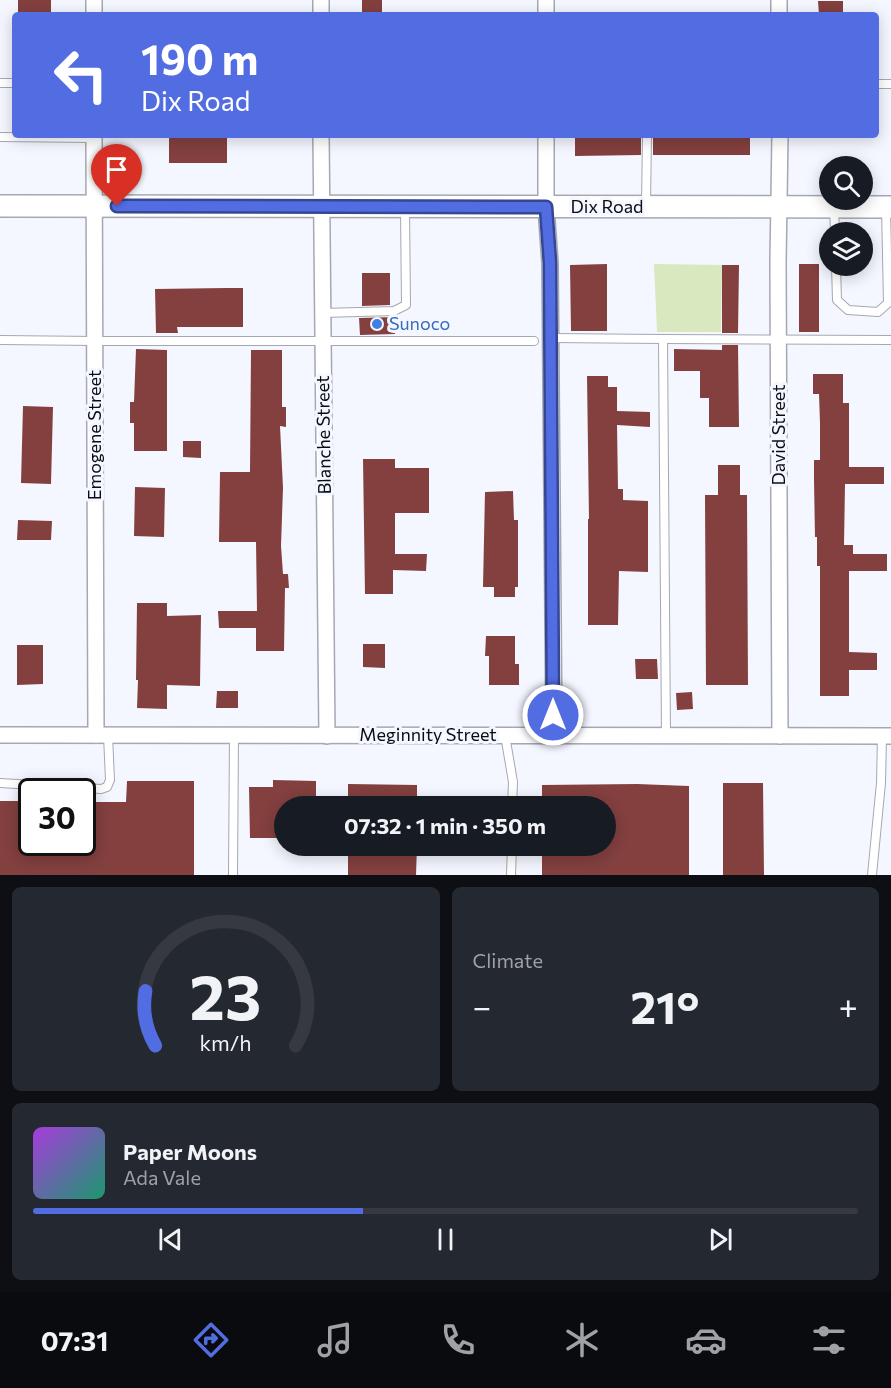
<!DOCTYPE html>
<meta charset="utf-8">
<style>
:root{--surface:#171b24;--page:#242831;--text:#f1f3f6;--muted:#9ea1a6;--line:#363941;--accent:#526de2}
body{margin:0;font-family:Commissioner,sans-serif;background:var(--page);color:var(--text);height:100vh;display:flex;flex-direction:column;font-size:22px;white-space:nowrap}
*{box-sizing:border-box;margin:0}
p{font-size:20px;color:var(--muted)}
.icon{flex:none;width:33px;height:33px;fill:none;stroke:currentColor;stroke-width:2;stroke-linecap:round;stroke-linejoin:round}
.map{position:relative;height:875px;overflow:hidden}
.side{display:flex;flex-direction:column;gap:12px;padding:12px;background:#0d0f14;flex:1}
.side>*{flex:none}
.top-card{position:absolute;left:12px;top:12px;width:867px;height:126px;border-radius:6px;box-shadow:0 3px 15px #0003;background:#526de2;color:#fff;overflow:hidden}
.controls{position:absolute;left:819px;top:156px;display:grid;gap:12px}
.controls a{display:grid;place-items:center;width:54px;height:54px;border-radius:50%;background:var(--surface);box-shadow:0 3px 15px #0003;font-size:30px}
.speed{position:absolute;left:18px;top:778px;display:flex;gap:12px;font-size:30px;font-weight:700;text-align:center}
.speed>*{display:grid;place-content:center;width:78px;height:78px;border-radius:50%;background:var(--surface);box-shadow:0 3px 15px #0003;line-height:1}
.speed .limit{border:3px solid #111;border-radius:9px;background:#fff;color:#111}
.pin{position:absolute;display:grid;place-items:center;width:51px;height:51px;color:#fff;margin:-62px -26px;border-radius:50% 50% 50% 0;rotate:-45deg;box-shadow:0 0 6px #0007}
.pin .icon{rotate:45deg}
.me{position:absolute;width:66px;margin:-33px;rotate:0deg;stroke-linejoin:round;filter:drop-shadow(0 0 4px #0008)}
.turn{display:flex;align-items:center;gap:21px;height:126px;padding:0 30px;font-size:27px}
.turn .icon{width:78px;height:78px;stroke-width:2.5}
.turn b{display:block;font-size:42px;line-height:51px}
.big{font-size:45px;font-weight:700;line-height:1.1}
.side .card{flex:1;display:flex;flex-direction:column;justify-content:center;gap:9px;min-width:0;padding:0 21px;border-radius:9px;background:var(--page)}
.side .dial{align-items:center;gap:0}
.dial svg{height:156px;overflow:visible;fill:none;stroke:var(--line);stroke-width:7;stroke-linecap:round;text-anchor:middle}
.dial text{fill:var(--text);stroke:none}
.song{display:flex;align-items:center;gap:18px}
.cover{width:72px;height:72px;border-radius:9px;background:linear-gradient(135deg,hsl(280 70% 55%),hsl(160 70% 35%))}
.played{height:6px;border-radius:3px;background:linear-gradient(90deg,var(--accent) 40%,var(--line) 40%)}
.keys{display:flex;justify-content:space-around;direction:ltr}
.heat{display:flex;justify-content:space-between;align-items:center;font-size:33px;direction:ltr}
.side .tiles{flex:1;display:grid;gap:12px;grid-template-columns:1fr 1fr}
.card:last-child{grid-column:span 2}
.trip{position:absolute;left:274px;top:796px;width:342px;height:60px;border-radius:30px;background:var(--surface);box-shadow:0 3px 15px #0003;font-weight:700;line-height:60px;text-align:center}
.dock{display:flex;height:96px;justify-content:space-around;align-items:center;background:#090b0e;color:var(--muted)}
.dock .icon{width:42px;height:42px}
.dock .on{color:var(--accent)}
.dock b{font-size:27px;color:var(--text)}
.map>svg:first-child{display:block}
</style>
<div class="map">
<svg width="891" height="875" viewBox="0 0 891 875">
<rect width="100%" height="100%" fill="#f4f7ff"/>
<path fill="#d9e8be" d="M654,264L722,265L721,332H657Z"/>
<g fill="#83403f">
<rect x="18" y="0" width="33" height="15"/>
<rect x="362" y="0" width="20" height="15"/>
<path d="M818,1H843V15H819Z"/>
<rect x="169" y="135" width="58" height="28"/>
<path d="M575,135L641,136V155L575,156Z"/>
<path d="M731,135H750V155H653V136L731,137Z"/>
<path d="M607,264V331H571L570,265Z"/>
<rect x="799" y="264" width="20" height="68"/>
<path d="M722,265H739L738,333H722Z"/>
<path d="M362,273H390V305L362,306Z"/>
<path d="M226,288H243V327H177L178,333H156L155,289Z"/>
<path d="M394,317L395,334L360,335L359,318Z"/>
<path d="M722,345H738L739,427H709V398H700V371H674V349L722,350Z"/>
<path d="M136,349L167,350V451H134V423H130V402H134Z"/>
<path d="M251,350H282V407H286V427L280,426L283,488L281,546L283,574H288L289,588H285L284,651H256V628H219L218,611H257L256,542H219L220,472H250Z"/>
<path d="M813,374H843V403H849V467H884V484H845L844,545H853V554H887V571H849V652L877,653V670H849V696H820V566H817V537H815L814,480V460H820V423L819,394H813Z"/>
<path d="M587,376H608V387H617V411L650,412V427L617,425L618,489H623V500L648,501V572L619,571L618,625H588V519H589Z"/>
<path d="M23,406L53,407L51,484L21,483Z"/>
<path d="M183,441H201V458L183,457Z"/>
<path d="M363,459H395V468H429V513H395V554H427L426,571L393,570V594H365Z"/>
<path d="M718,465H740V495H747L748,685H706L705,495H718Z"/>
<path d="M135,487L165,488L164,537L134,536Z"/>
<path d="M513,491L514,520H518V587H515V597H494V587H483L485,492Z"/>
<path d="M18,520L52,521L51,540H17Z"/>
<path d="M137,603H167V616L201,615L200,686L167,685V709L137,708L138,680H136Z"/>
<path d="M486,636H515V664H519V685H489V656H485Z"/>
<path d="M363,644H385V668L363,667Z"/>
<path d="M17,645H43V684L17,685Z"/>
<path d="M635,659H657L658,679H636Z"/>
<path d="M217,691H238V708H216Z"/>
<path d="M692,692L693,709L677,710L676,693Z"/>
<path d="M273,780L316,781V807H285V838H250L249,787H273Z"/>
<path d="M127,781H194V875H0V801H32V843H82V802H126Z"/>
<path d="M723,783H763L764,875H723Z"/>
<path d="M348,784L417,785V807H348Z"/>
<path d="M637,784L689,786V875H542V846H606V807H542V785Z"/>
<path d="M348,846H417L416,875H348Z"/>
</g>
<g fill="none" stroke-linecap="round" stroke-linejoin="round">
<g stroke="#a5a8b2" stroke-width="10">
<g id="service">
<path d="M0,83H15"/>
<path d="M876,84H891"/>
<path d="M0,137L94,138"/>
<path d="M646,205L647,135"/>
<path d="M834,208L835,232"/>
<path d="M836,266L837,300L848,310L878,312L888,303L886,207"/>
<path d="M322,313L394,311L406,305L405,208"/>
<path d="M550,338L663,339L666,736"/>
<path d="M663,339L891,340"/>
<path d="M0,340L95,341H534"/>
<path d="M505,735L513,782L512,807"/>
<path d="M0,783L101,789L107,787L110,780L108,735"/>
<path d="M233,875L234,735"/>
<path d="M511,875L512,846"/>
<path d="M872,875L881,783L882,736"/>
</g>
</g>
<g stroke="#a5a8b2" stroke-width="18">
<g id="minor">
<path d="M94,0V15"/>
<path d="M321,0V15"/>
<path d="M779,0V15"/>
<path d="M546,15V0"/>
<path d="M94,135L96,735"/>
<path d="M321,135L327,736"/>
<path d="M546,135V207L550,263L554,736"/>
<path d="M0,735L891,736"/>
<path d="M780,736L778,262L780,135"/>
</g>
</g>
<g stroke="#a5a8b2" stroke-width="24">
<path id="secondary" d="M0,206L891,207"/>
</g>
<use href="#service" stroke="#fff" stroke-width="8"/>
<use href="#minor" stroke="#fff" stroke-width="15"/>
<use href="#secondary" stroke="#fff" stroke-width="21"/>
</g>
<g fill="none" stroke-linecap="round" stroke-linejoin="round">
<g stroke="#354793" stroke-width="15">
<path id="route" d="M117,206L546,207L550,263L553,715"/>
</g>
<use href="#route" stroke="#526de2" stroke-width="10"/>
</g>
<circle fill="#3f7fe0" stroke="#f4f7ff" stroke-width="2" cx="377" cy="324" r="6"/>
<g text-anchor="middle" stroke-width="6" stroke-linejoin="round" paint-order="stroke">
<g font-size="18" fill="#0b0c0f" stroke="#f4f7ff">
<text x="607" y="213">Dix Road</text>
<text transform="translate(95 435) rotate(-90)" y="6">Emogene Street</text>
<text transform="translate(324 435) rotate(-91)" y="6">Blanche Street</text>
<text transform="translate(779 435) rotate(-90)" y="6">David Street</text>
<text x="428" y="741">Meginnity Street</text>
</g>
<g font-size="18" fill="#366cbe" stroke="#f4f7ff" text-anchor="start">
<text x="389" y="330">Sunoco</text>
</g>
</g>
</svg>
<div class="controls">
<a><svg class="icon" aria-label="search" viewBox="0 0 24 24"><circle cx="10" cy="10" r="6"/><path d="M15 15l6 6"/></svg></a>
<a><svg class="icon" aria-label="layers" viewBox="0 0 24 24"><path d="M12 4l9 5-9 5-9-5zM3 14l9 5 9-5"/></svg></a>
</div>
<div class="speed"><div class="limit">30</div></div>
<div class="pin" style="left:117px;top:206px;background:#d93025"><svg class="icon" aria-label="arrive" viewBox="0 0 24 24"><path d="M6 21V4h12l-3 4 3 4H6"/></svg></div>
<svg class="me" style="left:553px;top:715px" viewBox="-20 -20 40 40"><circle r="17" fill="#526de2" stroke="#fff" stroke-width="3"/><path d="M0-11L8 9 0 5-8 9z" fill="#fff"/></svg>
<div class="trip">07:32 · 1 min · 350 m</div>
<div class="top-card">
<div class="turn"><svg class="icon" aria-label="left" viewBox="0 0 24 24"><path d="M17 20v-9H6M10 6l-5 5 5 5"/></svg><div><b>190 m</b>Dix Road</div></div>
</div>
</div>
<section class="side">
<div class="tiles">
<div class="card dial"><svg viewBox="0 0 100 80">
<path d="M14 69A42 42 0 1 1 86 69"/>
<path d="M14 69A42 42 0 0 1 9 41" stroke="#526de2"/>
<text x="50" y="56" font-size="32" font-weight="700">23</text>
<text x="50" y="72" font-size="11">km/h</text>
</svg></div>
<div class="card"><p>Climate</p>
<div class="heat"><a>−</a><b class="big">21°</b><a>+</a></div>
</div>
<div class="card">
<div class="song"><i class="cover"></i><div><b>Paper Moons</b><p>Ada Vale</p></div></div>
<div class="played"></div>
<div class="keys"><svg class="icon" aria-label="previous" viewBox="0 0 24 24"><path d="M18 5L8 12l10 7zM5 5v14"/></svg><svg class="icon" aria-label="pause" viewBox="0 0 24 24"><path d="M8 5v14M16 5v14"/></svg><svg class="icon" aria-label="next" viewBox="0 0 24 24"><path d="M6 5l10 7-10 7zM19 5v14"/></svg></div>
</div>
</div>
</section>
<nav class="dock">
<b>07:31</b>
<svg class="icon on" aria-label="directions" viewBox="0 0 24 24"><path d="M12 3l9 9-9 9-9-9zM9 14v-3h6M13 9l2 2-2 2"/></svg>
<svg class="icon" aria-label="music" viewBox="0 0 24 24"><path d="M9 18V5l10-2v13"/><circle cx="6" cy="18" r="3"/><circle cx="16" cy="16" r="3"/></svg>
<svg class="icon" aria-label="phone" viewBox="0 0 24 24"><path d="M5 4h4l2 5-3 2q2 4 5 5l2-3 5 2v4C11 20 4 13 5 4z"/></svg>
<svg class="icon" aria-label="climate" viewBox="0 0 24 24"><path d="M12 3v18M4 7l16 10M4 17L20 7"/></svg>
<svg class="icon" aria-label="car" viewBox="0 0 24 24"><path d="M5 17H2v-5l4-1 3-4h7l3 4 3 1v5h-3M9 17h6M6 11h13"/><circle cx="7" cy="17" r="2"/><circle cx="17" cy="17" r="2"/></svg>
<svg class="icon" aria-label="filters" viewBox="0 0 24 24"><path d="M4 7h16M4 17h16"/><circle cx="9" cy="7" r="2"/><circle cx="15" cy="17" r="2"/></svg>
</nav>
